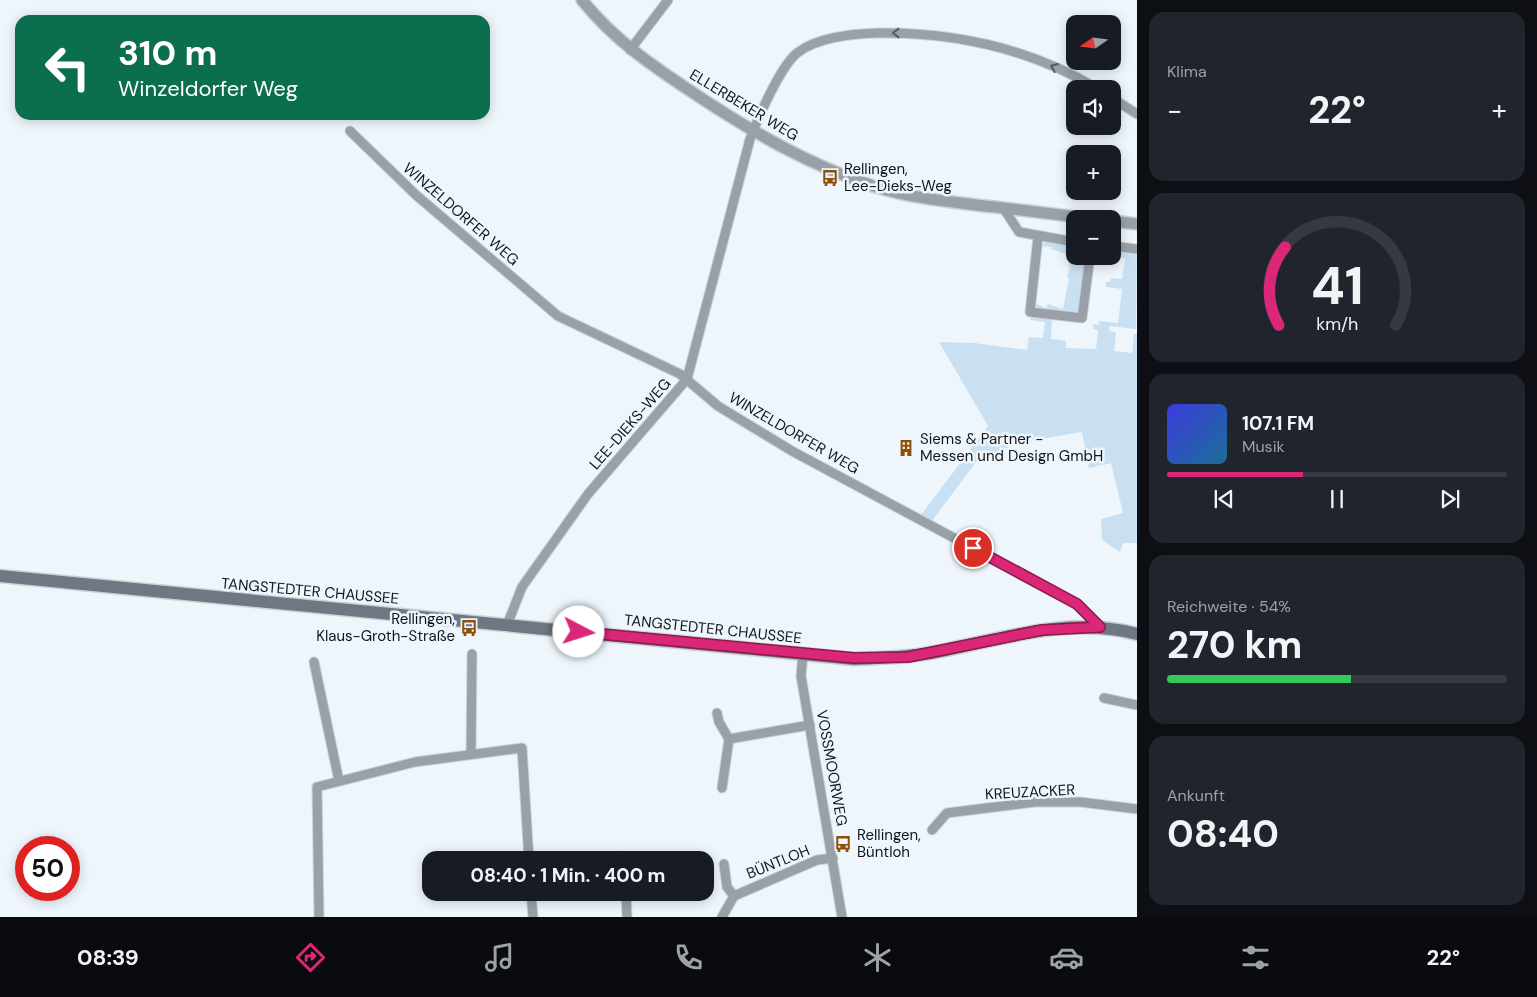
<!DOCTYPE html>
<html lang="de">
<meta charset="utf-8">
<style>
:root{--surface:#171b24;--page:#20242c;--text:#f1f3f6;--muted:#9ea1a6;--line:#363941;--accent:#db2777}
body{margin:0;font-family:"DM Sans",sans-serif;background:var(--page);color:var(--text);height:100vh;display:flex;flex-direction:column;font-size:19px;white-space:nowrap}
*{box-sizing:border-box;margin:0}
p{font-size:16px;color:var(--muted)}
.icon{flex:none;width:28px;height:28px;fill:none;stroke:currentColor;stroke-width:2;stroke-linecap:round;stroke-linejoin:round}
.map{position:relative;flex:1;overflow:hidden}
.panel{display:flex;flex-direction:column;gap:12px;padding:12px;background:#0d0f14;width:400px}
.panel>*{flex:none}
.hud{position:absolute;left:15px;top:15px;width:475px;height:105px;border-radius:15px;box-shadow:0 2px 12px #0003;background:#0b6e4f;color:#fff;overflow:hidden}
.needle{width:32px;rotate:256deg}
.tools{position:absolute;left:1066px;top:15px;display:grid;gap:10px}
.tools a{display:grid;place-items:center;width:55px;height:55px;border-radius:10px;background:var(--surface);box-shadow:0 2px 12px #0003;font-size:25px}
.speed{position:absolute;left:15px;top:836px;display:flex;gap:10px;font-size:25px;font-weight:700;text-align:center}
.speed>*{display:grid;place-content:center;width:65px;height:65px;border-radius:50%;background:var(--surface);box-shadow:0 2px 12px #0003;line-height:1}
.speed .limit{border:8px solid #d22;background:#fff;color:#111}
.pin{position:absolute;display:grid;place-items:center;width:42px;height:42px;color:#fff;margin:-21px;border:2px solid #fff;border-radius:50%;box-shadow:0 1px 5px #0007}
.me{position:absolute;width:55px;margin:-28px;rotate:95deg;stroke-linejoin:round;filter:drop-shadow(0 0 4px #0008)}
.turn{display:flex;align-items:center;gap:18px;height:105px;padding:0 20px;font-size:22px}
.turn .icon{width:65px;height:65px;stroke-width:2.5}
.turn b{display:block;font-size:35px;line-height:42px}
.big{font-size:38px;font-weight:700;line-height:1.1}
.panel .widget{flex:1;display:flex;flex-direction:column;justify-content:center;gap:8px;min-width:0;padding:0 18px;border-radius:15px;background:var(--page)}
.panel .dial{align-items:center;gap:0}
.dial svg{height:130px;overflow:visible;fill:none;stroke:var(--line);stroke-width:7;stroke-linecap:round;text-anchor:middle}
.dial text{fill:var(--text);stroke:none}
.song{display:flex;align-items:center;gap:15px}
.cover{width:60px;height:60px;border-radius:8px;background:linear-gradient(135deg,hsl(240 70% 55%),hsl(200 70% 35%))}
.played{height:5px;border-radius:2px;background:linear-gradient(90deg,var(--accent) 40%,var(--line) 40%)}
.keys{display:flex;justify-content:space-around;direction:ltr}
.heat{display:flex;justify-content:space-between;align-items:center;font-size:28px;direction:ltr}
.charge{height:8px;border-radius:4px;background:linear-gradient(90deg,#34c759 54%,var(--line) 0)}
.trip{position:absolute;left:422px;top:851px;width:292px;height:50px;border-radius:15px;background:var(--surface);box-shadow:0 2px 12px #0003;font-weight:700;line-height:50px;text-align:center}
.tab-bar{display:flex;height:80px;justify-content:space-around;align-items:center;background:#090b0e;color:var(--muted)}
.tab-bar .icon{width:35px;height:35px}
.tab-bar .current{color:var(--accent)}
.tab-bar b{font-size:22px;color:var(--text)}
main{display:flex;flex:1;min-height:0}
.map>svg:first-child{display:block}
</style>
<main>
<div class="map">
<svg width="1137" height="917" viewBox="0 0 1137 917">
<rect width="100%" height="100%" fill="#eef6fc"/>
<g fill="#c9e0f2">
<path d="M1046,241L1075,245V256H1088L1079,315L1036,308L1034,303L1046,308L1048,304L1063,309L1069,278L1067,277L1070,267L1068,266L1072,256L1051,249V247L1041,246Z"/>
<path d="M1114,249L1137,253L1136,329L1110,326L1109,331L1116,332L1114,351L1132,353L1134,334H1137V543H1123L1120,552L1102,540L1101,519L1123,513L1111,463L1089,468L1082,432L1017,443L976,462L932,521L921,515L988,426L939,342L974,343L1027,350L1029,337L1043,338L1045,322L1030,320L1031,315L1052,317L1051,339L1066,341V348L1096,349L1098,330L1093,329V324L1099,325V321L1118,323L1122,289L1106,287V282H1110L1111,278L1122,279L1125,258L1113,256Z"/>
</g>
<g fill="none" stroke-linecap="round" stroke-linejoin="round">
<g stroke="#cad2d8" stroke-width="11">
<g id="minor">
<path d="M630,50L668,0"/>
<path d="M1112,98L1137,114"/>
<path d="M350,131L416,195L558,316L680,374L718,406L792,451L1077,604L1100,627"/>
<path d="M1004,209L1019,232L1075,242"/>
<path d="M1038,237L1030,312L1082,318L1090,256"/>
<path d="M1112,246L1137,249"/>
<path d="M507,625L522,587L588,494L687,379L750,139C758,118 780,67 797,53C818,37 851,34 877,33C954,32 1031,49 1098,89"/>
<path d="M803,654L801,676L842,917"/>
<path d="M314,662L339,781"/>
<path d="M1104,698L1137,705"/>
<path d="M717,713L719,722L729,739L810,725"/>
<path d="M471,753L472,654"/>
<path d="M722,788L729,739"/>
<path d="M932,830L947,813L1035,802H1080L1137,809"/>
<path d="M623,856L624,860"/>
<path d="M724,864L727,887L734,896"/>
<path d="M531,892L533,917"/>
<path d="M626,892L627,917"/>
<path d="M319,917L317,787L415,762L522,748L529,860"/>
<path d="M722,917L734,896L817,860L833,858"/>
</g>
</g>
<g stroke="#cad2d8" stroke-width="14">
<g id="tertiary">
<path d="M582,0C615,41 654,67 698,96C754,133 811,166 876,187C908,197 943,201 976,205C1015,209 1054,214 1093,219"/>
<path d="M1112,221L1137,224"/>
</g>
</g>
<g stroke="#cad2d8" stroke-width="15">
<path id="secondary" d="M0,576L854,659C884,658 912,657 941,651C1006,638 1070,616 1137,634"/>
</g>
<use href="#minor" stroke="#99a0a7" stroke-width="9"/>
<use href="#tertiary" stroke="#99a0a7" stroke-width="11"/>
<use href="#secondary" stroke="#6d7882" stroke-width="12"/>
</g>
<defs><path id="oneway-chevron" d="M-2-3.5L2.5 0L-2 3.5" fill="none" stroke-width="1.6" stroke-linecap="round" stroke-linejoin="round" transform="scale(1.25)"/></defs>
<g stroke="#545b62">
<use href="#oneway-chevron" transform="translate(896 33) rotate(180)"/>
<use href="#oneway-chevron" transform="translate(1054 67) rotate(-157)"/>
</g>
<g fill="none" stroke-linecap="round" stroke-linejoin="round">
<g stroke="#8e194d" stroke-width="12">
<path id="route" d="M579,632L854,658L908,657L1042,630L1100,627L1077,604L973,548"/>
</g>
<use href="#route" stroke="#db2777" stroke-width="9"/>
</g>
<defs>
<g id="bus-bare" transform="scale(1.35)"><path d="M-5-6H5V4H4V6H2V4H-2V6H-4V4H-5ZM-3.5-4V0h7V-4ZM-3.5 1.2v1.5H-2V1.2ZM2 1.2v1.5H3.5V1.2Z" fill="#8a4f0b" stroke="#eef6fc" stroke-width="2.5" paint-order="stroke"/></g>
<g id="building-bare" transform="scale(1.35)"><path d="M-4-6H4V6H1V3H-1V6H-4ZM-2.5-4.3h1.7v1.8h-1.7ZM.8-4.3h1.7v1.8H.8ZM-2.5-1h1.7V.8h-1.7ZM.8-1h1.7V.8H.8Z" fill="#8a4f0b" stroke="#eef6fc" stroke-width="2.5" paint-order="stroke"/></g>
</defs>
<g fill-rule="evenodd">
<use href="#bus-bare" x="830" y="178"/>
<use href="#building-bare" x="906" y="448"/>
<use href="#bus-bare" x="469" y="628"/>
<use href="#bus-bare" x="843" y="844"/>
</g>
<g text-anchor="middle" stroke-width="5" stroke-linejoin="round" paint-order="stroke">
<g font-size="15" fill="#10161c" stroke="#eef6fc">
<text transform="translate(744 105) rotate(31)" y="5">ELLERBEKER WEG</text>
<text transform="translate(461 214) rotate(41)" y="5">WINZELDORFER WEG</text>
<text transform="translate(630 424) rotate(-49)" y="5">LEE-DIEKS-WEG</text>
<text transform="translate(794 433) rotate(30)" y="5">WINZELDORFER WEG</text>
<text transform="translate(310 591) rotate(5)" y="5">TANGSTEDTER CHAUSSEE</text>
<text transform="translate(713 629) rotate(6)" y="5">TANGSTEDTER CHAUSSEE</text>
<text transform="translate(832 768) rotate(80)" y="5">VOSSMOORWEG</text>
<text transform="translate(1030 792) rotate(-3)" y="5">KREUZACKER</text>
<text transform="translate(778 862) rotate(-22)" y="5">BÜNTLOH</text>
</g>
<g font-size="15" fill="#10161c" stroke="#eef6fc" text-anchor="start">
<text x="844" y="174">Rellingen,<tspan x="844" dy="17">Lee-Dieks-Weg</tspan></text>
<text x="920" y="444">Siems &amp; Partner -<tspan x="920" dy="17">Messen und Design GmbH</tspan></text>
<text x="455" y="624" text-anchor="end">Rellingen,<tspan x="455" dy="17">Klaus-Groth-Straße</tspan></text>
<text x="857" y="840">Rellingen,<tspan x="857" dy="17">Büntloh</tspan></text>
</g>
</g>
</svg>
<div class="tools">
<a><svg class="needle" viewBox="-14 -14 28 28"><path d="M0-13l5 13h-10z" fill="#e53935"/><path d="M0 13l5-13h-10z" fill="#9ea1a6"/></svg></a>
<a><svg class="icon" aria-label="sound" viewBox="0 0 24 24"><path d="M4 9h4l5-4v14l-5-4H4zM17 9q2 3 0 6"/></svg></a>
<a>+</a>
<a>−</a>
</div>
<div class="speed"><div class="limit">50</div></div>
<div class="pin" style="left:973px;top:548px;background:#d93025"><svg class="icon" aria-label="arrive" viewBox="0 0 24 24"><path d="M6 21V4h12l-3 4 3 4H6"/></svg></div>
<svg class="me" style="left:579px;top:632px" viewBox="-20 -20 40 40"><circle r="19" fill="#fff"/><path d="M0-13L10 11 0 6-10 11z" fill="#db2777"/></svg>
<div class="trip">08:40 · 1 Min. · 400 m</div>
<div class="hud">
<div class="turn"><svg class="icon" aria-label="left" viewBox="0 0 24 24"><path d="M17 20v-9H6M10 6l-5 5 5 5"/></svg><div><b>310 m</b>Winzeldorfer Weg</div></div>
</div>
</div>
<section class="panel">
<div class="widget"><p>Klima</p>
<div class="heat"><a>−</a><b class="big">22°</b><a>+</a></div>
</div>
<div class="widget dial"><svg viewBox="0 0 100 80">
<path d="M14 69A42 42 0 1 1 86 69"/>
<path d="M14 69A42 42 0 0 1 18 21" stroke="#db2777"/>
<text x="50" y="56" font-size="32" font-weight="700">41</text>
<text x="50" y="72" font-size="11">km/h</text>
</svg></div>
<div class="widget">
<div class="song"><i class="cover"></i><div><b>107.1 FM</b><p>Musik</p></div></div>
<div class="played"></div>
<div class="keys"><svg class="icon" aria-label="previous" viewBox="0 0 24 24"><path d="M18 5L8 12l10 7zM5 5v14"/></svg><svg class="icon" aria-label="pause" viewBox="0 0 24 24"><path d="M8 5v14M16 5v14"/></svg><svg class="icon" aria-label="next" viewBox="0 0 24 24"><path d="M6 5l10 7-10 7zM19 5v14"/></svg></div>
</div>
<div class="widget"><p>Reichweite · 54%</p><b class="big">270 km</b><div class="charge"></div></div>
<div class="widget"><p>Ankunft</p><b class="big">08:40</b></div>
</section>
</main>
<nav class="tab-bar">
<b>08:39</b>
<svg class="icon current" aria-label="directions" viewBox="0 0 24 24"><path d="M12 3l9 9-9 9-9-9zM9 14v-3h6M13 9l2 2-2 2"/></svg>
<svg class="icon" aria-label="music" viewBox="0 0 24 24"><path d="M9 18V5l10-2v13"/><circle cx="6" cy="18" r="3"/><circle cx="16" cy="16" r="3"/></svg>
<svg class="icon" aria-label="phone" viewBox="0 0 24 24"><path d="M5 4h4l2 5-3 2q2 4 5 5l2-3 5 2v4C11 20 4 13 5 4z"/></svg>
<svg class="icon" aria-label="climate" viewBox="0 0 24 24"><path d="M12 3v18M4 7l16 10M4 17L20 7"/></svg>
<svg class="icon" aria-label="car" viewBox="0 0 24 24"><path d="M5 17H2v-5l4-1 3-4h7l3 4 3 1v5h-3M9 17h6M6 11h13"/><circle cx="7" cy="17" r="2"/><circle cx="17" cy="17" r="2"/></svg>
<svg class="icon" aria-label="filters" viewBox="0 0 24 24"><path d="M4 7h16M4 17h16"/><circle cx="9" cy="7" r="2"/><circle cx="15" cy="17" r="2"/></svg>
<b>22°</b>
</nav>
